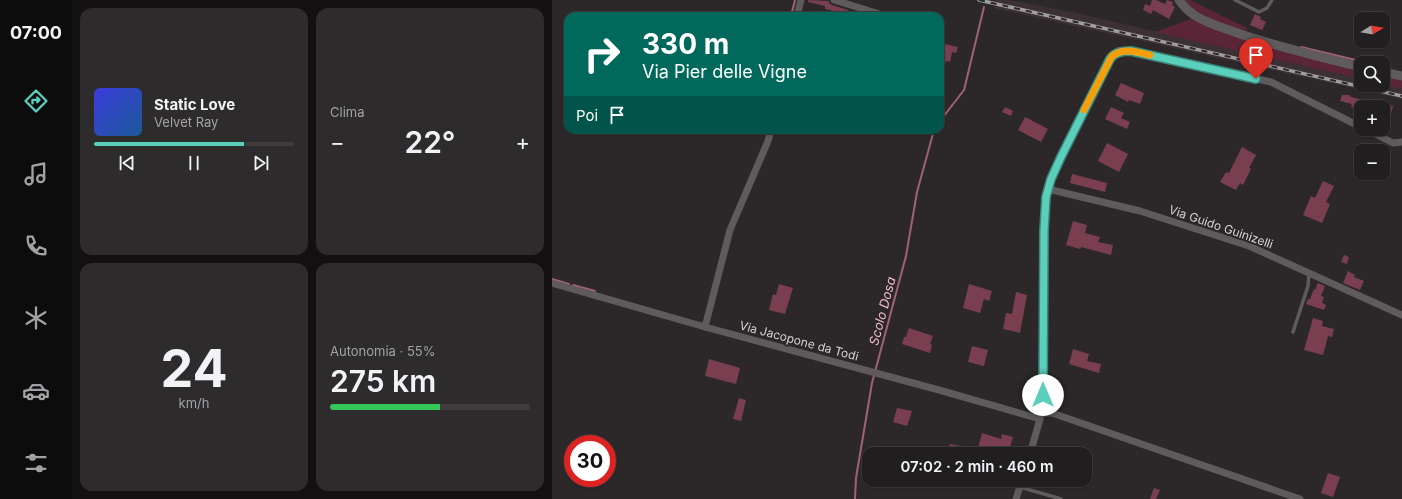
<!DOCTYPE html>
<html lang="it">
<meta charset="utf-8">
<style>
:root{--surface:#211e1f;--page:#2d2b2c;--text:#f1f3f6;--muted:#a2a2a4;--line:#3e3c3d;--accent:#5bcebc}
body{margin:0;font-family:Inter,sans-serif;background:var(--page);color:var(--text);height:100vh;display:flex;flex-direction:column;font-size:15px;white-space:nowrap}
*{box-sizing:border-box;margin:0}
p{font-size:13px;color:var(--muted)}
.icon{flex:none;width:22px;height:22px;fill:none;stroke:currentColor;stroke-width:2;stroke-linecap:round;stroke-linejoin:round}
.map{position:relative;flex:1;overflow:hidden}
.drawer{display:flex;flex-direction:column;gap:8px;padding:8px;background:#121011;width:480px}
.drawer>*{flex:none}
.guide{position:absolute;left:12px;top:12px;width:380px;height:122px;border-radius:12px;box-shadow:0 1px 3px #0004,0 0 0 1px var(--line);background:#00695c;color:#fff;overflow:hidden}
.needle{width:26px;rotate:79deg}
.tools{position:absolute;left:802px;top:12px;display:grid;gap:8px}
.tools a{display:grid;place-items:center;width:36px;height:36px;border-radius:8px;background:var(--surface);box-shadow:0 1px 3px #0004,0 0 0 1px var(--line);font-size:20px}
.speed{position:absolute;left:12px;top:435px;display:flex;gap:8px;font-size:20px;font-weight:700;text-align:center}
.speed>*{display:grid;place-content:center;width:52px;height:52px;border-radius:50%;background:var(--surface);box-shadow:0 1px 3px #0004,0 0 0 1px var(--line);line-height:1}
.speed .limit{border:6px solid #d22;background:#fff;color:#111}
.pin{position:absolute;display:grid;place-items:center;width:34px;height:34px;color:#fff;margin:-41px -17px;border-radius:50% 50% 50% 0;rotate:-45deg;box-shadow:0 0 4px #0007}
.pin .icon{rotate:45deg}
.me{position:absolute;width:44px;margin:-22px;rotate:0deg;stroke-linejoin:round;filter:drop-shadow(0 0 3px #0008)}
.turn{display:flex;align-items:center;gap:14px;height:84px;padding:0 12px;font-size:18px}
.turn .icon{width:52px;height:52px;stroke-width:2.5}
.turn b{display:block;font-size:28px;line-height:34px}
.then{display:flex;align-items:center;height:38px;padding:0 12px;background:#0003;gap:8px;font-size:15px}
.big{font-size:30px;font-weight:600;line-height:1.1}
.drawer .tile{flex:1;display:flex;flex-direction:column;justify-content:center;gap:6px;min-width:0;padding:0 14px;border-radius:12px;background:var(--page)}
.drawer .dial{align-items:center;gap:0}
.dial b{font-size:52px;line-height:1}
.song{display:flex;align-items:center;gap:12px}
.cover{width:48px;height:48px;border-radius:6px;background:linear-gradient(135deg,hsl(240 70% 55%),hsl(210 70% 35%))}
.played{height:4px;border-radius:2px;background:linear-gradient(90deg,var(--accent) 75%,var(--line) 75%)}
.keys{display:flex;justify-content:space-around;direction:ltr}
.heat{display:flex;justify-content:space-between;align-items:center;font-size:22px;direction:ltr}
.charge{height:6px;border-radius:3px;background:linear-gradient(90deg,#34c759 55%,var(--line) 0)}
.drawer .tiles{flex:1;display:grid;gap:8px;grid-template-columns:repeat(2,1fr)}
.trip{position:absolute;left:310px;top:447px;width:230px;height:40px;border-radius:12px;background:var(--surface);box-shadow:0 1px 3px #0004,0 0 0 1px var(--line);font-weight:600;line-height:40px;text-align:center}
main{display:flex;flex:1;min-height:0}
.tab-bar{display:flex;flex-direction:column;width:72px;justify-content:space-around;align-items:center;background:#0d0c0c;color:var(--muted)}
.tab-bar .icon{width:28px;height:28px}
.tab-bar .current{color:var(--accent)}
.tab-bar b{font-size:18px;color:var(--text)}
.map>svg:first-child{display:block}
</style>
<main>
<nav class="tab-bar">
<b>07:00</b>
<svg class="icon current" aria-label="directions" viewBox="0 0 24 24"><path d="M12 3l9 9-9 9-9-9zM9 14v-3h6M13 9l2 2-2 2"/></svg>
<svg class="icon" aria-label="music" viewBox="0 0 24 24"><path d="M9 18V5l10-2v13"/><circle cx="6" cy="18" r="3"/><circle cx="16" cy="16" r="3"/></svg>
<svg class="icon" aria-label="phone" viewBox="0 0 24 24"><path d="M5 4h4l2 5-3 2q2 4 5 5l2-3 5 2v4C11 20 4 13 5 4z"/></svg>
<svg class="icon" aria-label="climate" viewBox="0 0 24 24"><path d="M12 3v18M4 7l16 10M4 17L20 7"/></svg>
<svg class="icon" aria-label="car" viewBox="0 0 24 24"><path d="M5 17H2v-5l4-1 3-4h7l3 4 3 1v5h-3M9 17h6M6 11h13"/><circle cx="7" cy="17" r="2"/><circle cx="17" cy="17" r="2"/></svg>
<svg class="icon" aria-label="filters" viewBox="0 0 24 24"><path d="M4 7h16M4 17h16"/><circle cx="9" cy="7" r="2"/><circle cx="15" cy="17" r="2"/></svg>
</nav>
<section class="drawer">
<div class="tiles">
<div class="tile">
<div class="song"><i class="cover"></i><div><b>Static Love</b><p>Velvet Ray</p></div></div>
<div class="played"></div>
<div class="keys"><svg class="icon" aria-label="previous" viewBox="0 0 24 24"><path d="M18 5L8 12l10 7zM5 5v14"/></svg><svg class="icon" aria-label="pause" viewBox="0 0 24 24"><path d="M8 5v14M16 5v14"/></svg><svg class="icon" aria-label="next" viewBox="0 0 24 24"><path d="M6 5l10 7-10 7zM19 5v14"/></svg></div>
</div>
<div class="tile"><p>Clima</p>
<div class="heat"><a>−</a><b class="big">22°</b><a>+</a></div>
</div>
<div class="tile dial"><b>24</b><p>km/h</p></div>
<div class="tile"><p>Autonomia · 55%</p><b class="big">275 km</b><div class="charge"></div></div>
</div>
</section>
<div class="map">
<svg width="850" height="499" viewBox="0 0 850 499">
<rect width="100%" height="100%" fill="#2c2829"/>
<path fill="#3b3134" d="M443,0H458L520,12L809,79V85H831L850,89V99L442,8Z"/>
<g fill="#5a2637">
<path d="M629,0H638L695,28L693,33L647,16Z"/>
<path d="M639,19L719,46L809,72V79L603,32Z"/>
<path d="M831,76L850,81V89L831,85Z"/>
</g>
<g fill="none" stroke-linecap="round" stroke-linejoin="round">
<g stroke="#a06273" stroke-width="2">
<path d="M239,16L243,0"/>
<path d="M749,47L816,63"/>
<path d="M388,121L412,90L432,7"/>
<path d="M0,279L17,284"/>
<path d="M21,285L43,291"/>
<path d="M303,499L304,478L320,383L354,256L365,192L382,130"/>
</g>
</g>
<g fill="#793f51">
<path d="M256,0L277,1V3L280,5L296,10L294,16H280L282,11L273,9V6L256,2Z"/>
<path d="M600,0H604L613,4L615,0L621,2L620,5L623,7L617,19L601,10L599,14L591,10L593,4L598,6Z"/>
<path d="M703,14L709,17L708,19L714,22L710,30L698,25Z"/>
<path d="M388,43L406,47L404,53L400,52L398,62L394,61L390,75L388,74Z"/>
<path d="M569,83L592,93L588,104L577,100L576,102L563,95Z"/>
<path d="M790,95H797L799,97L810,100L808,109L799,107L800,104L788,101Z"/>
<path d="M834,104L841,106L839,114L831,112Z"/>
<path d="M453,107L461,111L459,116L450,112Z"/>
<path d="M559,107L572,113L569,118L578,122L575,129L553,119Z"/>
<path d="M473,117L496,129L489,142L466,130Z"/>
<path d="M555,143L576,154L567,172L546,161Z"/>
<path d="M690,147L704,155L697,168L699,169L691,185L688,183L684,190L668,182L674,172L677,173Z"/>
<path d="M520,174L555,183L553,192L518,183Z"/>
<path d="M771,181L782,186L774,202L778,204L770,223L751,215L759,196L763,198Z"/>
<path d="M521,221L535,225L533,233L548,237L546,242L561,245L559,255L529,247L528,249L514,245Z"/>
<path d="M792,255L797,257L795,264L789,262Z"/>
<path d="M796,271L803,275L802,277L812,281L808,290L791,283Z"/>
<path d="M766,283L773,286L769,296L772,297L770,303L774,305L772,310L754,304L756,299H758L762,289L763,290Z"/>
<path d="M227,284L241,288L233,314L217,310L221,294L224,295Z"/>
<path d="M417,284L440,291L437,301L432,299L428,313L411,308Z"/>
<path d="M464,292L475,295L468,333L451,329L454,313L460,314Z"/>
<path d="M761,318L771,321L770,326L782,329L780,337L776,336L771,355L752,350Z"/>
<path d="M357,328L381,336L378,344L380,345L378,353L350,344L352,337H354Z"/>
<path d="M420,346L436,350L432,366L416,362Z"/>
<path d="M521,349L537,354L535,361L549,364L547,373L517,364Z"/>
<path d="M157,359L188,368L184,384L153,376Z"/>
<path d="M187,398L194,400L189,421L181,419Z"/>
<path d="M345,408L360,411L355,426L341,422Z"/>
<path d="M430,433L449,439L450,434L461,437L456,454H438V452L426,448Z"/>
<path d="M398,444L415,447L414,454L396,451Z"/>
<path d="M776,473L788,477L781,497L769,493Z"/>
<path d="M602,488L608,490L604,499H598Z"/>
</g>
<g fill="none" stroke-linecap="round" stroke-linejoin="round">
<g stroke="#5f5b5c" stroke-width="3.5">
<path d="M683,0L707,12L715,8L720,0"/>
<path d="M741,332L756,286L757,273"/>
<path d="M468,487L509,499"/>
</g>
<g stroke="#5f5b5c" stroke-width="7">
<path d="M282,0L334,16"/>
<path d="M245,16L249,0"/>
<path d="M814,129L841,143L850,142"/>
<path d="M496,189L588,211L697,246L850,315"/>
<path d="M0,283L153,327L387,390L488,419"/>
<path d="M153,327L178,230L216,141L219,130"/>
<path d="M489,413H500L748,499"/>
<path d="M478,454L488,419L491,395L492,231L494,197L499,179L509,157L561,56L567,52L579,51L719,82L809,127"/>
<path d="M464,499L470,480"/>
</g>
<g stroke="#5f5b5c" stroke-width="9">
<path d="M627,0C631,6 636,11 642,15C656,24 672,28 688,34C727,47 768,57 809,67"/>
<path d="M831,72L850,76"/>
</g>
<g stroke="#a09d9e" stroke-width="3.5">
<path id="rail" d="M427,0L850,96"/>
</g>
<use href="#rail" stroke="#2c2829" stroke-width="2" stroke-dasharray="6" stroke-linecap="butt"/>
</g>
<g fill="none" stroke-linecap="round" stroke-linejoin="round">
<g stroke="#3b867a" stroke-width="10">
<path id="route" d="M491,395L492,231L494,197L499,179L509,157L558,59C563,52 570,51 579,51L704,79"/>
</g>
<use href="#route" stroke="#5bcebc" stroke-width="7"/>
<path stroke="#f59e0b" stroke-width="7" d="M532,110L560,56C572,47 585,52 598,55"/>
</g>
<g text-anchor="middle" stroke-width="4" stroke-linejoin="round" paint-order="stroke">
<g font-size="12" fill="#d6d3d4" stroke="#2c2829">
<text transform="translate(669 227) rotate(19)" y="4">Via Guido Guinizelli</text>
<text transform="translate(247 341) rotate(15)" y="4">Via Jacopone da Todi</text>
</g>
<g font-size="13" font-style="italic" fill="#f4bbca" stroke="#2c2829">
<text transform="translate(330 311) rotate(-75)" y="5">Scolo Dosa</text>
</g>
</g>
</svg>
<div class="tools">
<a><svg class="needle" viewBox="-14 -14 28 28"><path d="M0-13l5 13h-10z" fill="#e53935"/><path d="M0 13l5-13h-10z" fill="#a2a2a4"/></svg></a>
<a><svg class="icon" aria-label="search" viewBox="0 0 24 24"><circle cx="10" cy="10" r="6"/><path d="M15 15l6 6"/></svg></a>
<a>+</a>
<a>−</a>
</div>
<div class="speed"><div class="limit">30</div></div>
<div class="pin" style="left:704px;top:79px;background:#d93025"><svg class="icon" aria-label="arrive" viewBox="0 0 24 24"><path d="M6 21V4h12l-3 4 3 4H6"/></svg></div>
<svg class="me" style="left:491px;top:395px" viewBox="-20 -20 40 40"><circle r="19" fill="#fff"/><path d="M0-13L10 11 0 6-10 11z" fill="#5bcebc"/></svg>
<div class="trip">07:02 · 2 min · 460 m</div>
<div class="guide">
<div class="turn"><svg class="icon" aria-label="right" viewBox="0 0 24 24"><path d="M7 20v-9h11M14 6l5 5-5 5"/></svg><div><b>330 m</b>Via Pier delle Vigne</div></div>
<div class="then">Poi<svg class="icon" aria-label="arrive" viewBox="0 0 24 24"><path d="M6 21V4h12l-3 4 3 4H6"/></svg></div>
</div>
</div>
</main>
